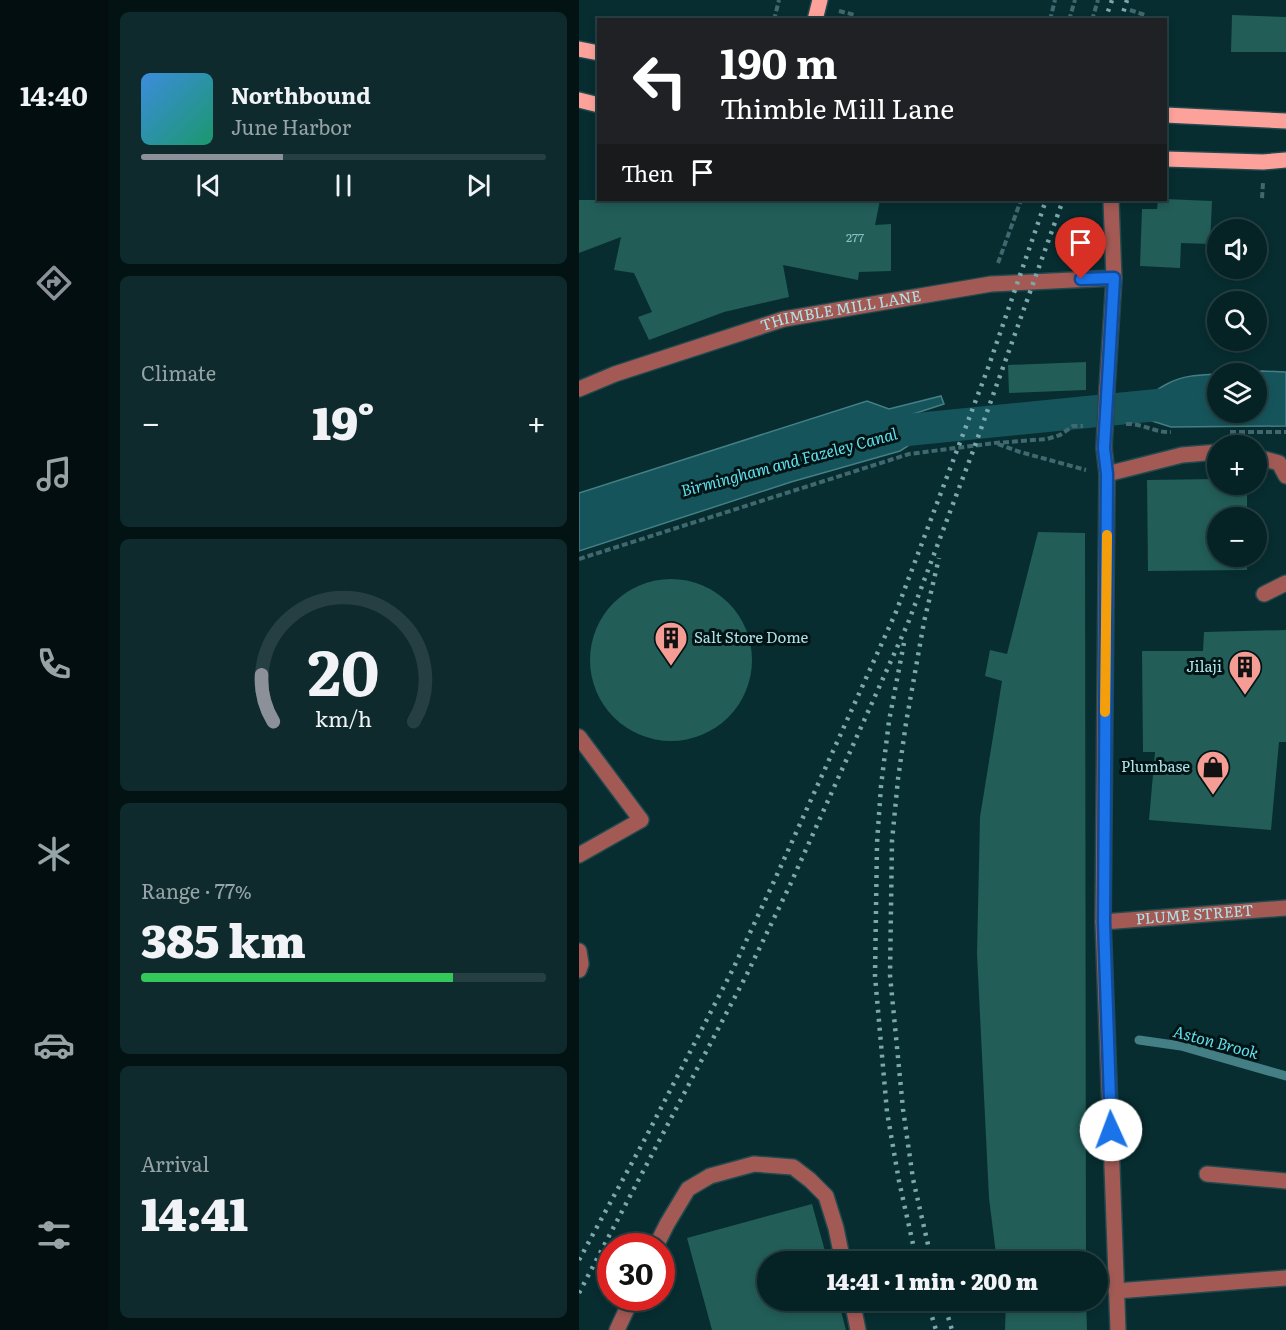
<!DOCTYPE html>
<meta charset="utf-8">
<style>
:root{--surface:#052225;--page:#0e2a2d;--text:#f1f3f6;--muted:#97a4a7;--line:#263f42;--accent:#8c9099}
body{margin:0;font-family:Literata,serif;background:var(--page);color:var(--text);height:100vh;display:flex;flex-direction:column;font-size:22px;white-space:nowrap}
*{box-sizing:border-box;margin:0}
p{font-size:20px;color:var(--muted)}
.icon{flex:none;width:33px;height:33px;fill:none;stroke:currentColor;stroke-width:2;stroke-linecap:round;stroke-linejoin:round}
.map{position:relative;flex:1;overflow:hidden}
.side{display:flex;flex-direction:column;gap:12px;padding:12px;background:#031314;width:471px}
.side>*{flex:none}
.hud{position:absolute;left:18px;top:18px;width:570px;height:183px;border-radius:0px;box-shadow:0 3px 9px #0003,0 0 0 2px var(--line);background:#202124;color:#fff;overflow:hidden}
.fabs{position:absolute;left:628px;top:219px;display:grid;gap:12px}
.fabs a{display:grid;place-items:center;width:60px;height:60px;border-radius:50%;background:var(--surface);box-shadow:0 3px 9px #0003,0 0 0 2px var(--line);font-size:30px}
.speed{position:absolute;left:18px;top:1233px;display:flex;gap:12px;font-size:30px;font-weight:700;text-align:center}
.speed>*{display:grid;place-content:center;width:78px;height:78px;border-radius:50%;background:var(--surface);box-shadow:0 3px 9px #0003,0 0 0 2px var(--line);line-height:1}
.speed .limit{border:9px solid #d22;background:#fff;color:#111}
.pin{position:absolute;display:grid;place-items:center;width:51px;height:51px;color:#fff;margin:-62px -26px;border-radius:50% 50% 50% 0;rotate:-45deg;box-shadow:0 0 6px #0007}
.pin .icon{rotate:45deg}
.me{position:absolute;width:66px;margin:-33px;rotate:358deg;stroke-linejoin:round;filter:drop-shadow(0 0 4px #0008)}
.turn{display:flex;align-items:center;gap:21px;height:126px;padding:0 24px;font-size:27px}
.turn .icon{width:78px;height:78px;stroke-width:2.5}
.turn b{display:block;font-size:42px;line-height:51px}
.then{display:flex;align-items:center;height:57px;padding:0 24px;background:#0003;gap:12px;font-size:22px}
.big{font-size:45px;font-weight:800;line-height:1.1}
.side .tile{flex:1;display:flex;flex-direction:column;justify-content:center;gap:9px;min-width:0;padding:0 21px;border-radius:9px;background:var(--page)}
.side .dial{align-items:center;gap:0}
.dial svg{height:156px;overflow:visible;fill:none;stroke:var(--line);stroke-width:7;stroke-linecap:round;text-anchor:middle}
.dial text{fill:var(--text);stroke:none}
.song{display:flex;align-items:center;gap:18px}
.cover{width:72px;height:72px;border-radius:9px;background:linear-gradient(135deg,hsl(210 70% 55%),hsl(160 70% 35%))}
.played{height:6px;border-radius:3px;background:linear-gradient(90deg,var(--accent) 35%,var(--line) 35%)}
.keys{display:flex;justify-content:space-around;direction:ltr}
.heat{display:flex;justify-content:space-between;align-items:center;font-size:33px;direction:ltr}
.charge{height:9px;border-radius:4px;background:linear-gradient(90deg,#34c759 77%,var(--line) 0)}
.trip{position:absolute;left:178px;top:1251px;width:351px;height:60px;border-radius:30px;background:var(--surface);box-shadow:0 3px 9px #0003,0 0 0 2px var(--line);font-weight:800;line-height:60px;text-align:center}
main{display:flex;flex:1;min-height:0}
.tab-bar{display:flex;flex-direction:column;width:108px;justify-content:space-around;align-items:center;background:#020e0f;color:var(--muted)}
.tab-bar .icon{width:42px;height:42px}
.tab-bar .current{color:var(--accent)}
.tab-bar b{font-size:27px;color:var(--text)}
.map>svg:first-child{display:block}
</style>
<main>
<nav class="tab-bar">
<b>14:40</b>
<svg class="icon current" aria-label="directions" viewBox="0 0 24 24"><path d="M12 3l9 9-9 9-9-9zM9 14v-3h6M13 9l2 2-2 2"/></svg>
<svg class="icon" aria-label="music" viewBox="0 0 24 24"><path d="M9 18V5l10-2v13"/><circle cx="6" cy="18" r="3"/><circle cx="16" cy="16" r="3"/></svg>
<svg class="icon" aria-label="phone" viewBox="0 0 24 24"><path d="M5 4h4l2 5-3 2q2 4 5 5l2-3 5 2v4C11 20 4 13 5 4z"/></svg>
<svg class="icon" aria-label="climate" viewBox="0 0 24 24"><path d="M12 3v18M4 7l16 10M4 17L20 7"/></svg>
<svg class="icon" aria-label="car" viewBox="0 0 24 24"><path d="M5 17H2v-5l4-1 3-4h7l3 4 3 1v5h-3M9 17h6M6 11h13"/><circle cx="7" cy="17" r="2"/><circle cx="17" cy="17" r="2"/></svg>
<svg class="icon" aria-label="filters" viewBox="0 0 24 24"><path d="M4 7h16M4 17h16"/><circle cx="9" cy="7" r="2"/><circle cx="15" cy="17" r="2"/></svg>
</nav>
<section class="side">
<div class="tile">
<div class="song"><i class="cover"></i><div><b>Northbound</b><p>June Harbor</p></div></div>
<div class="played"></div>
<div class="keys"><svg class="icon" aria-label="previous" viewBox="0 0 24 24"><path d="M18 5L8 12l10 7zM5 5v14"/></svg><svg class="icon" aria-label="pause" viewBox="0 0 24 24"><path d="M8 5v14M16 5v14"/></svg><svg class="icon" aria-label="next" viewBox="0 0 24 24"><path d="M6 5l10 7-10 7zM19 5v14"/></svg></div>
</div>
<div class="tile"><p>Climate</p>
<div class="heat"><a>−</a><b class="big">19°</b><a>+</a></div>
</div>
<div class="tile dial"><svg viewBox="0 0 100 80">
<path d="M14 69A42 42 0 1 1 86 69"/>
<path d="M14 69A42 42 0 0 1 8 45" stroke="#8c9099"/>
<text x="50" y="56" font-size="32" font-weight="700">20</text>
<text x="50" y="72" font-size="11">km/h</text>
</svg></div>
<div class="tile"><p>Range · 77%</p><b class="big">385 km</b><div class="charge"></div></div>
<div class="tile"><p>Arrival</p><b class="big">14:41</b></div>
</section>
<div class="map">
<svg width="707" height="1330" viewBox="0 0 707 1330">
<rect width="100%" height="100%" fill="#072d31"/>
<g fill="#16545b" stroke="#447f85" stroke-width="1.5">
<path d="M683,371L707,372V426L592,427L554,415L555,402C567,400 577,389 588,384C604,375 621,375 639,374V412H678V374L648,373Z"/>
<path d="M362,396L365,404L328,416L360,426L321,451L212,482L0,551V493L288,401L310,409Z"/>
</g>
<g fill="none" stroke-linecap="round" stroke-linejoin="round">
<path stroke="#447f85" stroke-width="9" d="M560,1040L602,1046L707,1076"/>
<path stroke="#16545b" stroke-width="32" d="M318,431L598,403H639"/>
</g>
<g fill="#225d57">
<path d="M653,15L707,17V52H652Z"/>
<path d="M586,199L633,201L631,244L602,243L601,268L561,266L563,209H578L579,200Z"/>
<path d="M0,200H301L296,225L312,224V271L280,272L279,280L204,265L210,297L145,312L70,340L59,317L73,312L55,273L35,270L42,237L0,253Z"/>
<path d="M507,362V390L430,393L429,365Z"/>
<path d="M639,479V484H668V518H639V556H668V570L569,571L568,480Z"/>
<path d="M459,532L506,533L507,1262H418L410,1198L398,954L401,817L423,681L406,676L411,650L428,654Z"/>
<circle cx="92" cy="660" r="81"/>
<path d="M707,630V742H700L692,830L570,820L576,752H564L563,651H624L625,632Z"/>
<path d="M233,1204L249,1262H189V1300H259L267,1330H133L108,1238Z"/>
<path d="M427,1300H507L508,1330H426Z"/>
</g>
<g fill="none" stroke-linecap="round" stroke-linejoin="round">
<g stroke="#224a4e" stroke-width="18">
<g id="minor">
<path d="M528,388L535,278L532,200"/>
<path id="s1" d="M0,389L36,374L205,319L412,284L535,278"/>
<path d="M525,448L528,474L524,922L539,1330"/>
<path d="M678,457L700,463L707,476"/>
<path d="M528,474L603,455L639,452"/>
<path d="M685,594L707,583"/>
<path d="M0,737L62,820L0,855"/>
<path id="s2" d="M524,922L707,908"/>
<path d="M0,951L2,964L0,970"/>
<path d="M628,1174L707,1181"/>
<path d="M77,1246L88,1224L109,1189L131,1176L175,1164L214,1167L231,1180L247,1196L257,1228L264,1262"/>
<path d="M537,1291L707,1278"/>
<path d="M273,1300L279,1330"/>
<path d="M38,1330L53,1298"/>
</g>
</g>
<g stroke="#224a4e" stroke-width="18">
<g id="major">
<path d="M236,20L241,0"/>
<path d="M0,49L20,53"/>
<path d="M0,100L20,105"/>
<path d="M586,115L707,121"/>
<path d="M586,159L684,162L707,160"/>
</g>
</g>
<g stroke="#3f696e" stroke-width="4" stroke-dasharray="6 3" stroke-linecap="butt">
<path d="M551,10L566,15L565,20"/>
<path d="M260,11L276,15L275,20"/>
<path d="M195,20L200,0"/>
<path d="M471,20L476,0"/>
<path d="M490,20L496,0"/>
<path d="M513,20L519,0"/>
<path d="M683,198L684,183"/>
<path d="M419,263L442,200"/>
<path d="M547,424C563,423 576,433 592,432"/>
<path d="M651,432H707"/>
<path d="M419,444L441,452L507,470"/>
<path d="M0,559L330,454L416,443L468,439L481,435L494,426H504"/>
</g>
<use href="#minor" stroke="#a35a55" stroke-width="15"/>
<use href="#major" stroke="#fda29a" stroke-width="15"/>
<g stroke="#7aa8ad" stroke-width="4.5" stroke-dasharray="3 6" stroke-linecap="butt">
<path d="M526,20L533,0"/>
<path d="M542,20L548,0"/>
<path d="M325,643L310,721L302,786L298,843L296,976L308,1112L320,1181L338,1262"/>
<path d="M0,1260L67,1137L155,967L197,877L317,612L409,368L467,200"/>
<path d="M353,1262L334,1179L324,1109L311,975L313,841L319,779L327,723L345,622L360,558"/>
<path d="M0,1293L168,974L211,885L329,623L394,451L484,200"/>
<path d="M348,1300L357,1330"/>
<path d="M364,1300L373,1330"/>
</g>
<g stroke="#224a4e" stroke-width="18" stroke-linecap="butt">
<path id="minor-bridge" d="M525,448L528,388"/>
</g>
<use href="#minor-bridge" stroke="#a35a55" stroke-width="15"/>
</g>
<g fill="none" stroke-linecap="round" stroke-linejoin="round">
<g stroke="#114b97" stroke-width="15">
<path id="route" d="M502,279L535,278L525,448L528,474L525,922L532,1130"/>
</g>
<use href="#route" stroke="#1a73e8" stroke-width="10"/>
<path stroke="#f59e0b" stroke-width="10" d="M526,712L528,535"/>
</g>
<defs>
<g id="building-pin" transform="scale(1.725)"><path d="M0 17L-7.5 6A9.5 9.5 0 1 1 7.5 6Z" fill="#f59c94" stroke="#001416"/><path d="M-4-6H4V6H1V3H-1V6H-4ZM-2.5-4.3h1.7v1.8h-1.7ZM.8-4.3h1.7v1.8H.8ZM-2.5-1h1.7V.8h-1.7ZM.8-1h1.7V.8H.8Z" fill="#111"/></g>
<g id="shop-pin" transform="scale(1.725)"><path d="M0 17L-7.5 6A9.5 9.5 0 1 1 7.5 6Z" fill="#f59c94" stroke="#001416"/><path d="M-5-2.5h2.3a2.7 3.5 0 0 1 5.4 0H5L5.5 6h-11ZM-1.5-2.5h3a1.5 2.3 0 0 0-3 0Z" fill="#111"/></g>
</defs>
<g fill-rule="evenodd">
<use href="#building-pin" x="92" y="638"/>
<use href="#building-pin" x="666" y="667"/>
<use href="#shop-pin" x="634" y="767"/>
</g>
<g text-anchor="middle" stroke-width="6" stroke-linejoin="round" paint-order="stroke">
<g font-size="12" fill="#8cc1c4">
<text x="276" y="242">277</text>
</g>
<g font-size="15" fill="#b0e2e8" stroke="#001416">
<text dy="5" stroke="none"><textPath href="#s1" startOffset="274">THIMBLE MILL LANE</textPath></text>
<text dy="5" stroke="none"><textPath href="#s2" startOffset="92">PLUME STREET</textPath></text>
</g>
<g font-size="15" fill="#b0e2e8" stroke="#001416" text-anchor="end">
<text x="115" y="643" text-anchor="start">Salt Store Dome</text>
<text x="643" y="672">Jilaji</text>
<text x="611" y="772">Plumbase</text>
</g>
<g font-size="16" font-style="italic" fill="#63dfec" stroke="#001416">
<text transform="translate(210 462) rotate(-15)" y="6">Birmingham and Fazeley Canal</text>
<text transform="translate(637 1042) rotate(15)" y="6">Aston Brook</text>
</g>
</g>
</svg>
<div class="fabs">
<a><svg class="icon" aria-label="sound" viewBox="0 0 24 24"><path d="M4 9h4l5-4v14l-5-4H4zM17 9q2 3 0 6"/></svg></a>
<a><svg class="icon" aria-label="search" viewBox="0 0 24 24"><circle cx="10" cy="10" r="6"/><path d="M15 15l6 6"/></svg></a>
<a><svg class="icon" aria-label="layers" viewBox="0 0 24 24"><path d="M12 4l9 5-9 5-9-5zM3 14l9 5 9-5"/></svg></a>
<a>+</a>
<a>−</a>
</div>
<div class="speed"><div class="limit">30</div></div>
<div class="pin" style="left:502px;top:279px;background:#d93025"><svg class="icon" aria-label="arrive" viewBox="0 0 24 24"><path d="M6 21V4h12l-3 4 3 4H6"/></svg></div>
<svg class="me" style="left:532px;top:1130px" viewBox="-20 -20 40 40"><circle r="19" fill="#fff"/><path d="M0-13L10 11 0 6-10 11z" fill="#1a73e8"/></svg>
<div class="trip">14:41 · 1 min · 200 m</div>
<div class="hud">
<div class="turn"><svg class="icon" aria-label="left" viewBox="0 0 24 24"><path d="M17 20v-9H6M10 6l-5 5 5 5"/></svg><div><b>190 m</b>Thimble Mill Lane</div></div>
<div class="then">Then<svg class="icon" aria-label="arrive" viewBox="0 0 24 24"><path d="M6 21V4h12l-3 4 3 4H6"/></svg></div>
</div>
</div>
</main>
